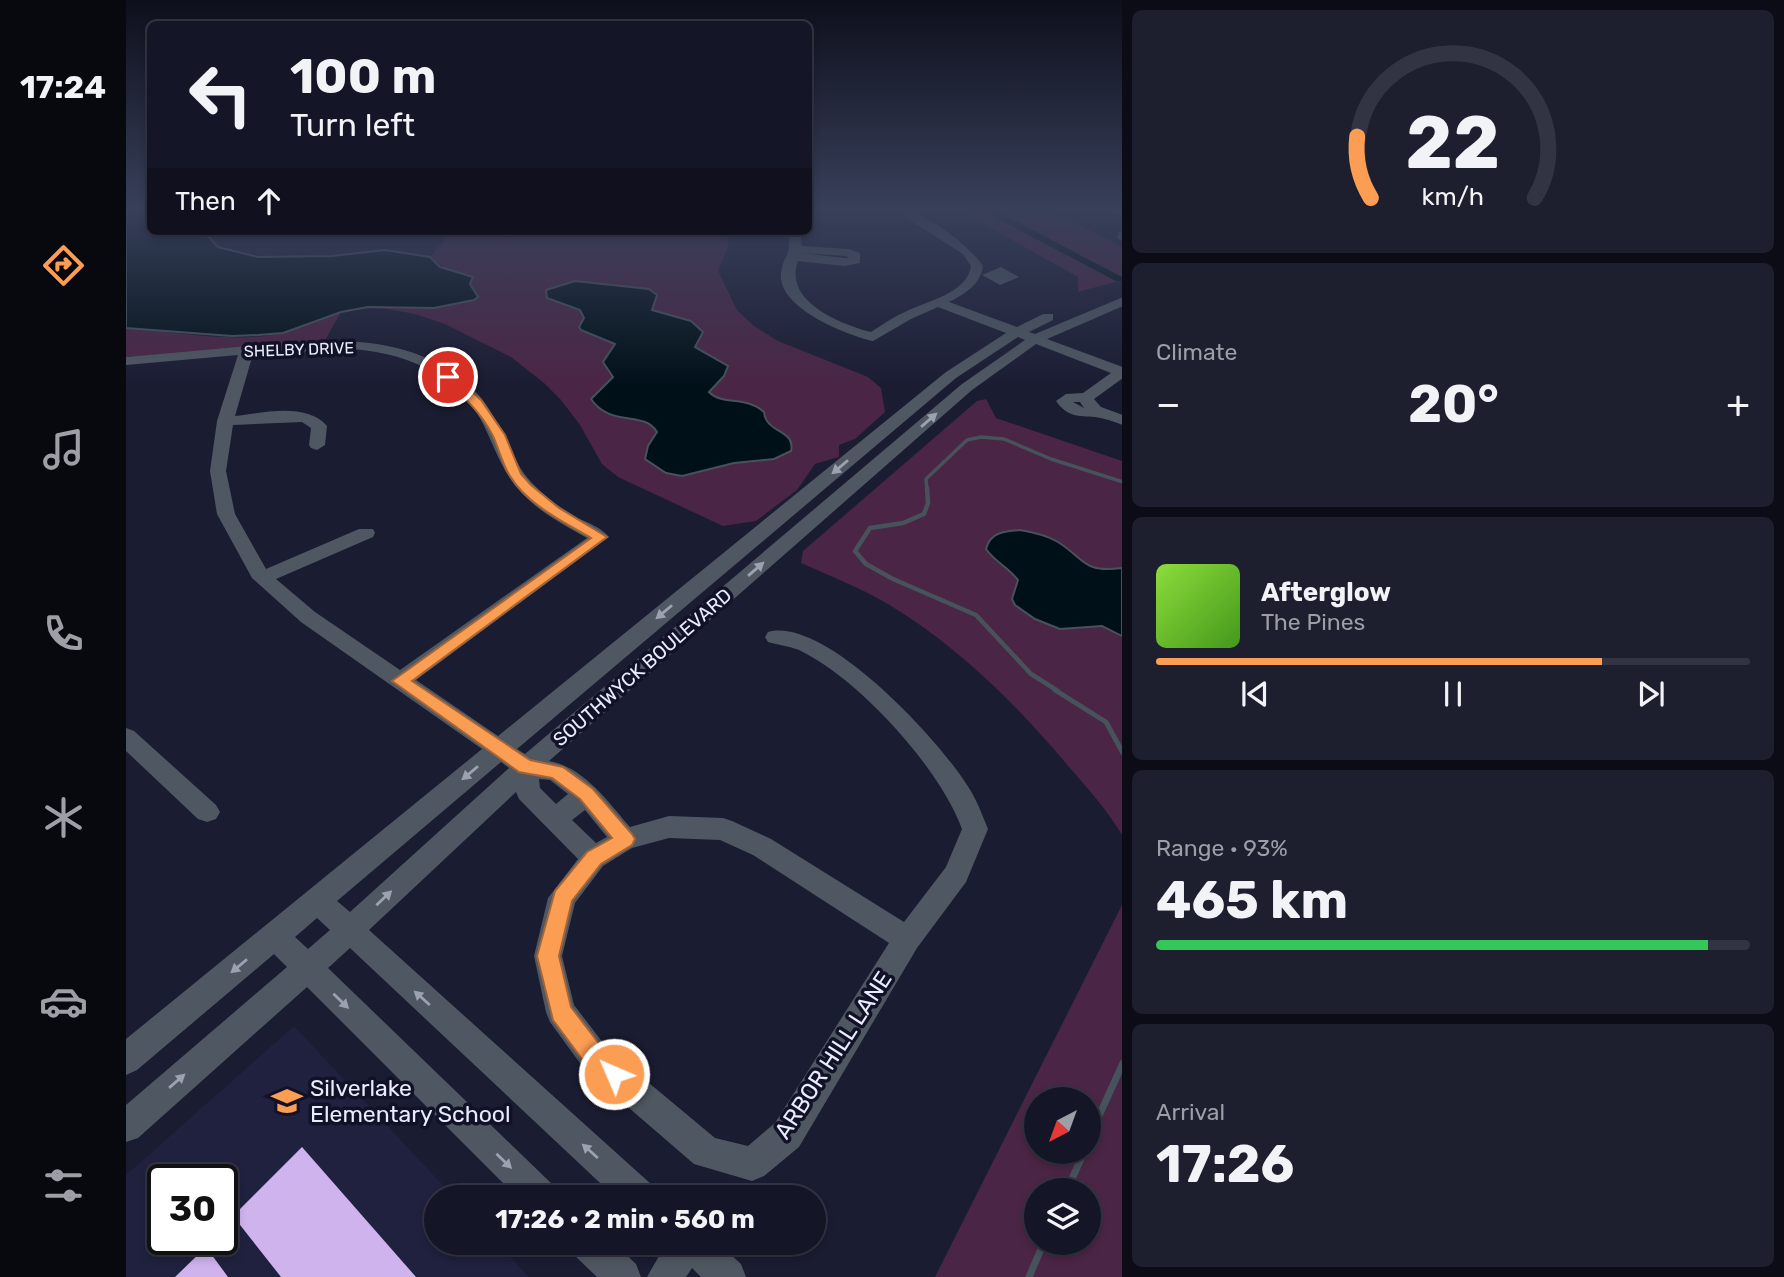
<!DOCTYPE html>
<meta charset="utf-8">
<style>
:root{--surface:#141526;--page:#1d1e2e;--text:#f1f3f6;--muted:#9d9fa7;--line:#333443;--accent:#fc9d54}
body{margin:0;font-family:Rubik,sans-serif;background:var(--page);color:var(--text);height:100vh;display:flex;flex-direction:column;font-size:26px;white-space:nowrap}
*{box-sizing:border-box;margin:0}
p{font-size:23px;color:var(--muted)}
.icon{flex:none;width:38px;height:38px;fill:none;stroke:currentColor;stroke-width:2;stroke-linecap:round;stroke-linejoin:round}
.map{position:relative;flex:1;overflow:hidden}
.sheet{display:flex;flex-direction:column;gap:10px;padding:10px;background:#0b0c15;width:662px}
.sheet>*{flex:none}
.hud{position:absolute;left:21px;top:21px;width:665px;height:214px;border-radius:10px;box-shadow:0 4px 10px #0003,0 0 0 2px var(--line);background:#141526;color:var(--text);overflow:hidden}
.needle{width:46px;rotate:221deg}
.buttons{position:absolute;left:898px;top:1087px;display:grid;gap:14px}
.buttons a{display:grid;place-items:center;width:77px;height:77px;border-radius:50%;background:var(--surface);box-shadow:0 4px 10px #0003,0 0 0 2px var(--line);font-size:35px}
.speed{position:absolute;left:21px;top:1164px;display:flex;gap:14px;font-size:35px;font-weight:700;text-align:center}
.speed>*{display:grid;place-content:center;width:91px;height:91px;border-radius:50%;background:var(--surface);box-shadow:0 4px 10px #0003,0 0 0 2px var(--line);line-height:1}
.speed .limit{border:4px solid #111;border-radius:10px;background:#fff;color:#111}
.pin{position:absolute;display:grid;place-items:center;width:60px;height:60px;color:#fff;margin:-30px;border:4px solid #fff;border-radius:50%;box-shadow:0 2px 7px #0007}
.me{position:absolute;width:77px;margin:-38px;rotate:315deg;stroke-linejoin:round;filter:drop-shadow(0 0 5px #0008)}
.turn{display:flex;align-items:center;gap:24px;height:147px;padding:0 28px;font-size:32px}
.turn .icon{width:91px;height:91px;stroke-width:2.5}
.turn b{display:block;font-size:49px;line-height:60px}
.then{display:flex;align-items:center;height:66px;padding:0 28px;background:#0003;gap:14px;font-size:26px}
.big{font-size:52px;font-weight:700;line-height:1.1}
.sheet .tile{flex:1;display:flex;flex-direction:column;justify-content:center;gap:10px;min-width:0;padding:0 24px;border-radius:10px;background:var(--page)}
.sheet .dial{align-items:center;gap:0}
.dial svg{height:182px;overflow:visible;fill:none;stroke:var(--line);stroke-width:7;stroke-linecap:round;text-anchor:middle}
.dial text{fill:var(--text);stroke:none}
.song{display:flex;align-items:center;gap:21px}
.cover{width:84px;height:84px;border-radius:10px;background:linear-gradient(135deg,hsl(90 70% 55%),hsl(100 70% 35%))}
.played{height:7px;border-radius:4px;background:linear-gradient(90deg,var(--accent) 75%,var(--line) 75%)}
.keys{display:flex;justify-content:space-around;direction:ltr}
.heat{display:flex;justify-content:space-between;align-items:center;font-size:38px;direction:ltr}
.charge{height:10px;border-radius:5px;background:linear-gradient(90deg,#34c759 93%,var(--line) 0)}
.trip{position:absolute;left:298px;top:1185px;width:402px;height:70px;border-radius:35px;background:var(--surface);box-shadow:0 4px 10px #0003,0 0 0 2px var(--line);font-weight:700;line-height:70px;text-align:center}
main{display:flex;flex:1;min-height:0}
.tab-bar{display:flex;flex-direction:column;width:126px;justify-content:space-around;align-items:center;background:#08080f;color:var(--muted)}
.tab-bar .icon{width:49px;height:49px}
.tab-bar .active{color:var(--accent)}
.tab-bar b{font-size:32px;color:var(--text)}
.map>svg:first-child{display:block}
</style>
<main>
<nav class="tab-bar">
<b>17:24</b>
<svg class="icon active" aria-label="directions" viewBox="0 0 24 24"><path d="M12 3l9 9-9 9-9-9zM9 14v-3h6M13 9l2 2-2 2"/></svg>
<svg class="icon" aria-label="music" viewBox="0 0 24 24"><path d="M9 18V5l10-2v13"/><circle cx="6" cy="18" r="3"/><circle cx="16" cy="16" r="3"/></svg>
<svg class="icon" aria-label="phone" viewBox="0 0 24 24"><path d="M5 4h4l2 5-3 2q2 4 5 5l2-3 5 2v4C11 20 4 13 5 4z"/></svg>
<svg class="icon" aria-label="climate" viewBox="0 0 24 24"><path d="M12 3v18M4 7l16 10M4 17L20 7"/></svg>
<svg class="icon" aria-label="car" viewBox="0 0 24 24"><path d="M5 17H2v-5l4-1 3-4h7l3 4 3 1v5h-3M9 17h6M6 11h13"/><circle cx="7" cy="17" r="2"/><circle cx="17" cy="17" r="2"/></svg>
<svg class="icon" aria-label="filters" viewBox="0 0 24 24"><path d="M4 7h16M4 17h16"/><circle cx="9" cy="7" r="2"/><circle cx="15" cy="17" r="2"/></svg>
</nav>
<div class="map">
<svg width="997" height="1277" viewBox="0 0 997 1277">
<rect width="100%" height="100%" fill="#1a1c32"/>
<path fill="#1f213e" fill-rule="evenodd" d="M168,1026L328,1197H310V1242L371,1243L403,1277H0V1175ZM37,1180H96V1239H37Z"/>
<g fill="#4b2545" fill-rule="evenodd">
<path d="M829,208H920L996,247V280L952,292V277Z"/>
<path d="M326,231H598L603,244L592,271L611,310L628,326L652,341L742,377L755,388L759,412L729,439L713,445V457L689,464L671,490L630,521L597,526L492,477L476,464L454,425L435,400L418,383L385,357L319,324L289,314L256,308H308L348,300L352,297C349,293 346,287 342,283C331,272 316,268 304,257Z"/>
<path d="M215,312L198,342L0,357V328C48,331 112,345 158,332C178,327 196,318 215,312Z"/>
<path d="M860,399L870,418L996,461V835C982,811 963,790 944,768C892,706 832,646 762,604C735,588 704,576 675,563L677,551L851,401Z"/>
<path d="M996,905V1277H809ZM910,1099H962V1152H910ZM910,1190H962V1242H910Z"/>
</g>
<g fill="#001018" stroke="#46525c" stroke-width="2">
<path d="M0,208H24V231H77L92,247L132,257L206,256L259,250L304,257L314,267L347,277L344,284L352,297L348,300L308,308L242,307L215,312L157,333L132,335L106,336L0,328Z"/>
<path d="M449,281L523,289L531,295L526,310L565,321L577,332L569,347L602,366L598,376L583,392C596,406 619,395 638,412C640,434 670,429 665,451L648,459L608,463L556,476L540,473L519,459L522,446L531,432C518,410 485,428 465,399L487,377L477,362L489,344L455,330L453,327L458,318L454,310L421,298L420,290Z"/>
<path d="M894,530C906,532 921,535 932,542C960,560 957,573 996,568V636L976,626L934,629L909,619L889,605L886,599L892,580C882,567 869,562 860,549C864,532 879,531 894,530Z"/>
</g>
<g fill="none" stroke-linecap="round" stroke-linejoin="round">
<path stroke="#46525c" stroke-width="3.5" d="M801,490L800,479L841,440L855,437L878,439L925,459L997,482"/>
<path stroke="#46525c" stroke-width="4.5" d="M801,488L802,503L798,514L777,523L744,528L729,551L740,564L767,579L850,615L905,674L932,691"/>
<path stroke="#46525c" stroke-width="5" d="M929,690L980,722L997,753"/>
<g stroke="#46525c" stroke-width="7">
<path d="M962,1140L997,1063"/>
<path d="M941,1190L958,1152"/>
<path d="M903,1277L918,1242"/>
</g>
<path fill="#001018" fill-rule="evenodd" d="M861,208H870L878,215L996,277L997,281H990L872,219Z"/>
</g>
<g fill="#cfb3ed">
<path d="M176,1147L290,1277H155L107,1216Z"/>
<path d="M80,1247L102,1277H49Z"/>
</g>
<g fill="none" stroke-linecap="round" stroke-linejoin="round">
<g fill="#4f5862" fill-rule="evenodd">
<path d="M765,208C795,208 840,242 857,266C855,284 839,294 823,302L891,327L917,314H927V320L903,332L909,334L997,297V306L921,339L997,367V378L968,399L975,407L997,415V425C988,422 978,418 969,417C952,416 941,417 930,401L940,394L957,393L985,373L910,344L846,390L423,761C458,767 482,802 504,827L543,816L597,818L606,821L645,839L778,922L820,867L836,829C814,768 732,678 673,650C663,646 652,645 642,642L639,637L642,632C699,616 813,740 841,785C850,798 856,814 862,829L840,882L791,948L673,1147L638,1176L626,1181L568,1164L459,1070L424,1022L420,1012L408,956L422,898L452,859L393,799L390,792L243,930L526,1185L531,1197H489L224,948L202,968L427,1185L432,1197H391L181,987L12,1138L0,1142V1105L161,967L148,954L11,1070L0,1075V1039L356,749L175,622L126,578L91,514L84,471L91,421L112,355L0,365V357C44,353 88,349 132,345C209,339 286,332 347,389C375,416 380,455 406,483C419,497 435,508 452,518C462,523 476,528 483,537L290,680L372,736L820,372L880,333L812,307L785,319L747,341C721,335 651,308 655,273C658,253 666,257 662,231H674L676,246L722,249L734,253V263L718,266L672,261C657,301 714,324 745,332C756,325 767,317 779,312C800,301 841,294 845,266L837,254ZM675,253L720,256L723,258H718ZM892,337L899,340L836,384L399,754L391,749L830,378ZM223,349C273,351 328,372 354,418C367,442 374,468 392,489C410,510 436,524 461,538L274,670L189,612L150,579L247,537L249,533L247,529H233L140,569L109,514L100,471L107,425L176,422L185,428L183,445L185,448L191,450L199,445L201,426C180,402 137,413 109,416L127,354ZM947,402H954L958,408ZM375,762L383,768L224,912L211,901ZM413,779L424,780L442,794L430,804L414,788ZM459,810L481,837L470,843L446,820ZM543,838L594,840L627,855L763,943L649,1123L622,1146L589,1138L481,1048L448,1005L436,956L449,903L477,866L506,848ZM191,918L204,930L182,949L169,937Z"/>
<path d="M978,208L997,210V217L979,210Z"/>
<path d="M158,231H239C227,239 170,239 158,231Z"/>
<path d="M997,231V241L991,238L993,232Z"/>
<path d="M875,267L893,277L874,285L856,275Z"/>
<path d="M0,728L8,731L90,805L94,812L90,819L81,822L72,819L0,751Z"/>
<path d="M443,1242H487L510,1264L515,1277H471L448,1255Z"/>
<path d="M541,1242H591L615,1264L620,1277H575L566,1268L560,1277H521Z"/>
</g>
</g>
<defs><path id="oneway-solid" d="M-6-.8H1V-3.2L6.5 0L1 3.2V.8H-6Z" transform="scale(1.75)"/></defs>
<g fill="#9ca2af">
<use href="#oneway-solid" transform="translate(803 420) rotate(-41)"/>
<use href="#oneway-solid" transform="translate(714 467) rotate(140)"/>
<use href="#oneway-solid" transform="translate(630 569) rotate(-41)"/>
<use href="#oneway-solid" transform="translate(538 612) rotate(140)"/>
<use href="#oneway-solid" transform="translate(344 773) rotate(140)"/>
<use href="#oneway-solid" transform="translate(258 898) rotate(-43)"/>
<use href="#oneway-solid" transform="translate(113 966) rotate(140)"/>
<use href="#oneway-solid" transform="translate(296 998) rotate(-138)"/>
<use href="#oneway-solid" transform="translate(215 1001) rotate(44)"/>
<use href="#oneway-solid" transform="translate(51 1081) rotate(-41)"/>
<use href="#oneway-solid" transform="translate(464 1151) rotate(-138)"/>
<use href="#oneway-solid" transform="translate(378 1161) rotate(44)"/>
</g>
<linearGradient id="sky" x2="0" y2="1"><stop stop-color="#0e0f1c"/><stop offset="0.54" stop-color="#38405a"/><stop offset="1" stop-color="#38405a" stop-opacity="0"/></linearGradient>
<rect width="997" height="387" fill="url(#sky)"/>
<path fill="#fc9d54" stroke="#a46637" stroke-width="2" d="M318,374H326L355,400L379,435L395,474L405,485L433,508L481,537L286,681L404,760L437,767L467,789L506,834L509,839L506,845L475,864L446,901L433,956L445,1007L478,1050L497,1066L500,1074L497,1083L488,1086L480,1083L462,1067L427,1020L411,956L429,891L461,852L486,838L454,799L426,778L393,772L266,681L465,538C436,521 402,505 384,476C376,464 373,449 367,436C355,412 337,396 318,379Z"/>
<defs>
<g id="school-bare" transform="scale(2.415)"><path d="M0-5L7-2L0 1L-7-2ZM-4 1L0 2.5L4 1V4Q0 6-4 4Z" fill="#fc9d54" stroke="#111228" stroke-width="2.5" paint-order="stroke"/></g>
</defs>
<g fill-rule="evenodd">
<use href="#school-bare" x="161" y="1101"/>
</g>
<g text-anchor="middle" stroke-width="7" stroke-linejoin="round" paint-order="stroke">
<g font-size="16" fill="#e9ecfc" stroke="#111228">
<text transform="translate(173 349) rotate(-2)" y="6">SHELBY DRIVE</text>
</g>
<g font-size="19" fill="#e9ecfc" stroke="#111228">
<text transform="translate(516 667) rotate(-41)" y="7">SOUTHWYCK BOULEVARD</text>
</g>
<g font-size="23" fill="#e9ecfc" stroke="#111228">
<text transform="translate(707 1055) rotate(-57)" y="8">ARBOR HILL LANE</text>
</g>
<g font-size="23" fill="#e9ecfc" stroke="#111228" text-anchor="start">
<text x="184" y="1096">Silverlake<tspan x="184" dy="26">Elementary School</tspan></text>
</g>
</g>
</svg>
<div class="buttons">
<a><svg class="needle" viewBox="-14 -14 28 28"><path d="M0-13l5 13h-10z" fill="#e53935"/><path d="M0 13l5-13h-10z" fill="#9d9fa7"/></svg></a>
<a><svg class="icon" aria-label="layers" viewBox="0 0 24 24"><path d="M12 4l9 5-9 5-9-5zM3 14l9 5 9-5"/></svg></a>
</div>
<div class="speed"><div class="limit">30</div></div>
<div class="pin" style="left:322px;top:377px;background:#d93025"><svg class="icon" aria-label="arrive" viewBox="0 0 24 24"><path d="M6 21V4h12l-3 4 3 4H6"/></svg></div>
<svg class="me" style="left:488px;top:1074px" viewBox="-20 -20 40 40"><circle r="17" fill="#fc9d54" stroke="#fff" stroke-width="3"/><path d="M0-11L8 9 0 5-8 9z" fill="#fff"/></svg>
<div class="trip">17:26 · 2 min · 560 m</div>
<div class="hud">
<div class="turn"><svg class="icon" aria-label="left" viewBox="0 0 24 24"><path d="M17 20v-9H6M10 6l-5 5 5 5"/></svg><div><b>100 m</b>Turn left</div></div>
<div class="then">Then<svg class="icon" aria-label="ahead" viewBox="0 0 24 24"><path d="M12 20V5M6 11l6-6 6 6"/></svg></div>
</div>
</div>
<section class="sheet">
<div class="tile dial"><svg viewBox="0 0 100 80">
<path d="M14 69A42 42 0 1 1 86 69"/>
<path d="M14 69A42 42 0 0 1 8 42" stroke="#fc9d54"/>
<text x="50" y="56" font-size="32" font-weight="700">22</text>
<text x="50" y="72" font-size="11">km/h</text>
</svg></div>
<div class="tile"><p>Climate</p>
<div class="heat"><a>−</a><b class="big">20°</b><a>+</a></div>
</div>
<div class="tile">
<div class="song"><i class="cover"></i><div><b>Afterglow</b><p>The Pines</p></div></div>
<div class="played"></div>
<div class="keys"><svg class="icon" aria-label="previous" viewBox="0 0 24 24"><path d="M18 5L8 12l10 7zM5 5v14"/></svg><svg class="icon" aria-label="pause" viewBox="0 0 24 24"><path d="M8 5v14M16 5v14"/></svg><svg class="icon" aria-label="next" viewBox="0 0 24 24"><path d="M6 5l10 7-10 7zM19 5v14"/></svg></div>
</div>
<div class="tile"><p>Range · 93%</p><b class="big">465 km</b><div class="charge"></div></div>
<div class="tile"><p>Arrival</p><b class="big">17:26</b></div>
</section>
</main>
